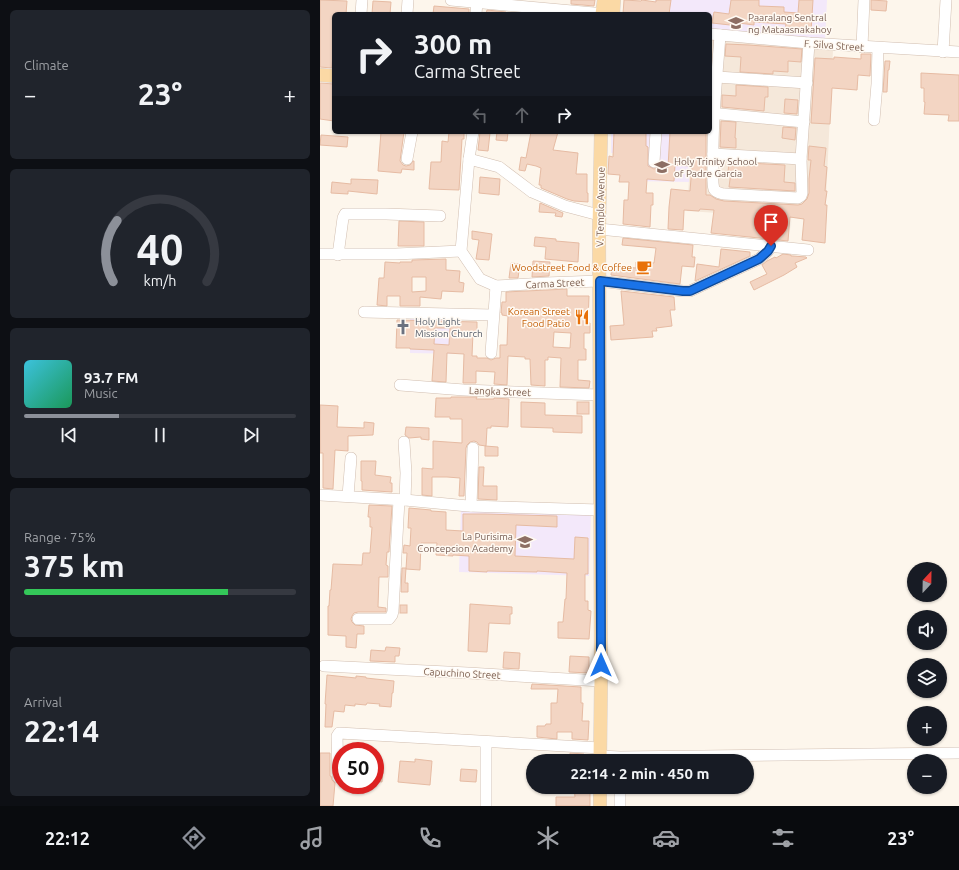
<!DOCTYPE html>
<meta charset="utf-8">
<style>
:root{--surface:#171b24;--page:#20242c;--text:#f1f3f6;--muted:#9ea1a6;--line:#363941;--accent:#8c9099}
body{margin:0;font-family:Ubuntu,sans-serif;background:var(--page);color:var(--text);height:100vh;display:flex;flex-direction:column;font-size:15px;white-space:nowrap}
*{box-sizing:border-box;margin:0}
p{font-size:13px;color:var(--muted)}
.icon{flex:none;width:22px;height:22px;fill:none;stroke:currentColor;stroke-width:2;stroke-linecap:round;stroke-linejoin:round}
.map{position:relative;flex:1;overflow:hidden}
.details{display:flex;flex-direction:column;gap:10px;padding:10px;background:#0d0f14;width:320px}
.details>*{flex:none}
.guide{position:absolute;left:12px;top:12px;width:380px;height:122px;border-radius:6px;box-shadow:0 1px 3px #0004;background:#171b24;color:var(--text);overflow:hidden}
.needle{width:26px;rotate:22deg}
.controls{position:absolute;left:587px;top:562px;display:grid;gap:8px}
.controls a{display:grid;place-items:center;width:40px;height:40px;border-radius:50%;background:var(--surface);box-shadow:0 1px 3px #0004;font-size:20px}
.speed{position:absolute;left:12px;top:742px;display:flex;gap:8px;font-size:20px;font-weight:700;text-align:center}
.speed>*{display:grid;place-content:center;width:52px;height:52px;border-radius:50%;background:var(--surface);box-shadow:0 1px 3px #0004;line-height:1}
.speed .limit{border:6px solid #d22;background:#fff;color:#111}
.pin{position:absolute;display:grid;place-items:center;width:34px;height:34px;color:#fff;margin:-41px -17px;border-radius:50% 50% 50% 0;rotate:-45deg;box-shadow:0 0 4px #0007}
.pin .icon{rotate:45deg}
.me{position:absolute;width:44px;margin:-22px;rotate:0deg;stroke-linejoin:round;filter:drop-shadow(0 0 3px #0008)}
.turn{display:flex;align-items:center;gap:14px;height:84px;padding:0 16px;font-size:18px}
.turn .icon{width:52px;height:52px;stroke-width:2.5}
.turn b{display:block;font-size:28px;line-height:34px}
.lanes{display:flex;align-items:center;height:38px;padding:0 16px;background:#0003;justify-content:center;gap:20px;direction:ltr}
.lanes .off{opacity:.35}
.big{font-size:30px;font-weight:600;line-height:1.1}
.details .card{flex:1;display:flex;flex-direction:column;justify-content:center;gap:6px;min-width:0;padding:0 14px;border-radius:6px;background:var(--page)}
.details .dial{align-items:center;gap:0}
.dial svg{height:104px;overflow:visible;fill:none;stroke:var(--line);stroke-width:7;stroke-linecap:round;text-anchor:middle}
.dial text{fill:var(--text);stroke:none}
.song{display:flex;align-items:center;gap:12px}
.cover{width:48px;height:48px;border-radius:6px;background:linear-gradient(135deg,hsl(190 70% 55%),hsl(150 70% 35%))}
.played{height:4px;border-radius:2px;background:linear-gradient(90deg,var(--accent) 35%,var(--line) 35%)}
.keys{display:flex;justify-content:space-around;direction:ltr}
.heat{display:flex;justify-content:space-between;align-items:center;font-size:22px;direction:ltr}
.charge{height:6px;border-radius:3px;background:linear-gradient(90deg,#34c759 75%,var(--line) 0)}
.trip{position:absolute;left:206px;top:754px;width:228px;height:40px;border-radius:20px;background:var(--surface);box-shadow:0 1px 3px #0004;font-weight:600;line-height:40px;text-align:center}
.dock{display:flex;height:64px;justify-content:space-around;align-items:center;background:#090b0e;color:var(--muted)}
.dock .icon{width:28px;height:28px}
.dock .on{color:var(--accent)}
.dock b{font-size:18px;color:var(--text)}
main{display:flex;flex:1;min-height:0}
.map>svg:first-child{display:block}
</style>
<main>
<section class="details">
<div class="card"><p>Climate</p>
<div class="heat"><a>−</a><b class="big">23°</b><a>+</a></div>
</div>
<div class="card dial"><svg viewBox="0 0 100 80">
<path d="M14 69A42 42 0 1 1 86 69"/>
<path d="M14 69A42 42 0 0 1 17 22" stroke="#8c9099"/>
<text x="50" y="56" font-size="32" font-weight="700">40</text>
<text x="50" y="72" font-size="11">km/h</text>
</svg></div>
<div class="card">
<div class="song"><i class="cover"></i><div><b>93.7 FM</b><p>Music</p></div></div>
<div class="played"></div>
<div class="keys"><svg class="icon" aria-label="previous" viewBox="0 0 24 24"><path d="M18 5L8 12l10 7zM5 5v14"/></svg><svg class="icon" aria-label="pause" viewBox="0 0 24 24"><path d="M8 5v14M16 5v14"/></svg><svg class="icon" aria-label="next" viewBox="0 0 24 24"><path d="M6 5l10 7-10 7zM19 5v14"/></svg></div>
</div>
<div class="card"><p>Range · 75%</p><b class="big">375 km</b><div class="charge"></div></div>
<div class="card"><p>Arrival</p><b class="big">22:14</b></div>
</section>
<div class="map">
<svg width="639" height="806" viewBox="0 0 639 806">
<rect width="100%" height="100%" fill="#fdf6ec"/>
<path fill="#f5e8da" d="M390,39L513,50L505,220L367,211L372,132H390Z"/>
<g fill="#f3e8fa">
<path d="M335,0H507L505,42L390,32V14H333Z"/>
<path d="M291,132H372L369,182L313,181L315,153H291Z"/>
<path d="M90,317L142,318L141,354L90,353Z"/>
<path d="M141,509L271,512L269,576L139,572Z"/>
</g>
<g fill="#f3d5c3" stroke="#e6bba3" fill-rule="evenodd">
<path d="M0,0L27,1L26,14H14V53H13L12,68L0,67Z"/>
<path d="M251,0H275L274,6L251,4Z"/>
<path d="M304,0L321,1L322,0L336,2V0H351L349,14H303Z"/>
<path d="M411,0H439V6L464,7V12L478,13L479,0H493L491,32L465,30L466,24L434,22V25L419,23V26L392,23L394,12L409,14Z"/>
<path d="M551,0L567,1L566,11L551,10Z"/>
<path d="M53,1L71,2L70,14H52Z"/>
<path d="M114,6L149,9V14H113Z"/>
<path d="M167,10L186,12V14H166Z"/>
<path d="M406,44L429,45L482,49L481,62L468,61V72L453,71V74L420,72L421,57L405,56Z"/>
<path d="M541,54H551L550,76L538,75L537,90L512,88L510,124L491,123L495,58L514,59V57L541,59Z"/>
<path d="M565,61H570L569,70H568L567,92H563Z"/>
<path d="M601,73L639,75V121H628L629,115L604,114L605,102H604V88H601Z"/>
<path d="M0,83L14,84V121L0,119Z"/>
<path d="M416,85L448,87V97H445L444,111L402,107V95L416,96Z"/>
<path d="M465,99L478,100L477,114L464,113Z"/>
<path d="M401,121L416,122L415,138H416V148L400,147Z"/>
<path d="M463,127L476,128L475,140L462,138Z"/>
<path d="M61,132H84L80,161L83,165L86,166L90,165L93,161H94V170L82,169L81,173L58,171Z"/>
<path d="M129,132H144V139H142L139,190L109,189L111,162H121L122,141L128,142Z"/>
<path d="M160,132L170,133L168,151L158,150Z"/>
<path d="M177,132H188L187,141L176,140Z"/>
<path d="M211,132H238L233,150L258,153L256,174H267V193H268V202L254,201L247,199L221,188V185H219L221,168L216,166L207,164L205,171L199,170L201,157L206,158Z"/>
<path d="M294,132H326V146L328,147V166L334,169L339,167H348L350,132H386V195H390L396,199L404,201L478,205L482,204L487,199L489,193V179L491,160H488L489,146L506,148L504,166L507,167L505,191H507L505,205H507L505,243L482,240L484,219L470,217L468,241L391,233L394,210L380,209L379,211L364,210L363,230L348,229L349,207L351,189L370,191L372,166L355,165L354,181L327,179L326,193H333V205H331L330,227L303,224L304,200H308L309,182H299L300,175L288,174L289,156L293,157Z"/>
<path d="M1,135L28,137L27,147L0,145Z"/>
<path d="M409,162L465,165L464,182L475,183V191L409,187L411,172H408Z"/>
<path d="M160,177L180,179L179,195L159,193Z"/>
<path d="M31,179L58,180L57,194L28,191V194L11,193L12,182L31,184Z"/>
<path d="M220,203L243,213L242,217L235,216L236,213L219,212Z"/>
<path d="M79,221L104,222V246H78Z"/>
<path d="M152,231L172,234L169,260L156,259L159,240L152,239Z"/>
<path d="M215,237L236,239V241L259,243L258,262L225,259L226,247L214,246Z"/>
<path d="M303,238L373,245L372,257H375L374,267L362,266L360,284L291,275L292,266L316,268V262L334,263L336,248L302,245Z"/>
<path d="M401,249L430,252V256L375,281L377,264L399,267Z"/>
<path d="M463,254L471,255V256H473L486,257L487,258L475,263L477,267L464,275L434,290L430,282L447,274L442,265L447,261L455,257L456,258Z"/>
<path d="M126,259V270L140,271L139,282L144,283L143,292L122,291L121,299L100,297V306H80V296H67V306L57,305L59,278H64L65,262L80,263V262H92V260ZM92,277H106V291L92,292Z"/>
<path d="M213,261L230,262L229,276L212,277Z"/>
<path d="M191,263L200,264L198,278H189Z"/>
<path d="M247,289V296H269L268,323H270V333H264V349H266V360H258V380L270,381L269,388L240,387L241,358L228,357V360H225V386L211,385L210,359H205V357L188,356L187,385L174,384L175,372L156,371V383H143L144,354L127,353L126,382L112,381L114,350L90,349V348H76L77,320L157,322V334L153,333L152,356H157V358H167L171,360L176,358H180V345H187L188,316L182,315V313H181L182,302H186V292ZM115,328H130L129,345L114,344ZM234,332L251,333L250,348L233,347Z"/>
<path d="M301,291L354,297L355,310H350L352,326L336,328L337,331H332L333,337L291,340L290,326L304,325Z"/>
<path d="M131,397H157L156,399H174V398L189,399L188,427L171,426V428H167L166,446L159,445L157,442L154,441L150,442L147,445L146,448L144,496H139L140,478L127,477H112V496L102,495V468L113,469V441L142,443V419H130V417H115L116,398H131Z"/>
<path d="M201,402L225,403V415L262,416V433L233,432V428L201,427Z"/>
<rect x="257" y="402" width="12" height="12"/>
<path d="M0,405L18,406L17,427L44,428V422L54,423L53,435L28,436V451L15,450L13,489L3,488V453H0Z"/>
<path d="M86,427L109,428V440L101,439V437L89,438L85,435Z"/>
<path d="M165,446L178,447V456H165Z"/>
<path d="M41,461H56L55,475L71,477L70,483H72V492L42,490V481H41Z"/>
<path d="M159,467H164L163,486H177V500L158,499Z"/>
<path d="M49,505L72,506L69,552H67L66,565L68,566V577H59L58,607L66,608V612H38L34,613L32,616L31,619L32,622L35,625L44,626V634H37L36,648L26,647V636L8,635V606H9L10,590H11L13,564L42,565L43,553H50L52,527H50V517H48Z"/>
<path d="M89,508L111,510V511L126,512V530L143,531V514H165L237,516V527L196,525L195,556L254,559L255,537L268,538V574H265V601H268V610L271,611L269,639L238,638V622H243L245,599H246L247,573L217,571V572L167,571V572L149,571V556L133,555V556L116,555L117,543H101L100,570L86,569L87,553H83L84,545L90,546L91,528H88Z"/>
<path d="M82,568H86L85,583H88V592H81Z"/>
<path d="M150,604L192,607V614H190V624L169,623L167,652L148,651Z"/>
<rect x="80" y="605" width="7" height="8"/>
<path d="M66,647L80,648L79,656H75V662L50,661L51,650L65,651Z"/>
<path d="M184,652L200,653L199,669L183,668Z"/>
<path d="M250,656L269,657V673L249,672Z"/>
<path d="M7,675L36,678V676L46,677V678L74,681L73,693H72L71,707L59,706L60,704L47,703L46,705L35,704V706L25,705L24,712L14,711L12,727H5L6,704H5Z"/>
<path d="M212,684L261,687V703H263L262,721H269L268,740L252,739V732H237V739L217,737V726H225L226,724H231V703H237L238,689H211Z"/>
<path d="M0,753H10V776H11L12,780L15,783L13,806H0Z"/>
<path d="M250,753L264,754V761H250Z"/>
<path d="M95,759L112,761L110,785L78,782L80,761L95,762Z"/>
<path d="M55,765L63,766L62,782L55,781Z"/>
<path d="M141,769L157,770L156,782L140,781Z"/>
<path d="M254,787H270V806H236V797H255Z"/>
</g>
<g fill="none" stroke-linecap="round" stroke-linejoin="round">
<g stroke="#d1beb0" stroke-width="12">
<g id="minor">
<path d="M131,0L285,14"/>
<path d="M41,14L42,0"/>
<path d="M87,14L88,0"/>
<path d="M156,14L157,2"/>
<path d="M390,34L489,43L639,52"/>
<path d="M400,35C397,78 392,121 393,164C393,171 392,183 394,189C396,193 400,193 404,194L478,198L481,196L482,193L481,159L489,43"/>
<path d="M542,47L544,0"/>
<path d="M623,52L626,0"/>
<path d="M397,77L487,83"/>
<path d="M390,113L484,122"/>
<path d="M554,120L557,84L558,48"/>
<path d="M153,132L149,159L141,251L160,279L176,286L225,283L279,281L363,291H370L439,259L448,251L451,246"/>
<path d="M393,154L481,159"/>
<path d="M87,159L92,132"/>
<path d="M149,159L179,167L212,192L245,206L279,215"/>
<path d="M334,162L336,132"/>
<path d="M279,229L488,250"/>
<path d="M0,254H76L141,251"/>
<path d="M18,255L23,218L25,214H66L120,216"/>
<path d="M44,312L173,315"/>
<path d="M171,353L176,286"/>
<path d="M80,385L144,390L279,395"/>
<path d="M84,442L86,473L85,500"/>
<path d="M0,495L85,500L148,506L280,510"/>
<path d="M28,496L31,458"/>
<path d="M151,506L153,448"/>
<path d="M38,619H69L72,615L73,611L79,500"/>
<path d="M4,666L148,673L281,681"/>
<path d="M280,756L300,757L639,753"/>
<path d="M18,777L17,736L19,733L280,748"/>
<path d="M166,806V742"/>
<path d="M300,806V787"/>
</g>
</g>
<g stroke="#dad1cd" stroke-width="14">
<g id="major">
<path d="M282,14L284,0"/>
<path d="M293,14L294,0"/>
<path d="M0,75L14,76"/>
<path d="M280,761L281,681L279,229L281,132"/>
<path d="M280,787V806"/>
</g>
</g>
<path stroke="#d9b8a5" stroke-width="1.5" stroke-dasharray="1 3" stroke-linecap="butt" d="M362,13L363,14"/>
<use href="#minor" stroke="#fff" stroke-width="11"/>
<use href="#major" stroke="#fbd9a5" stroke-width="13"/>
</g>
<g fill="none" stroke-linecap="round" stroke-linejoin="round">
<g stroke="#114b97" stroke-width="10">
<path id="route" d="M281,665L280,281L363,291H370L439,259L448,251L451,246"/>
</g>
<use href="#route" stroke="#1a73e8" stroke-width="7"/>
</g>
<defs>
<g id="school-bare" transform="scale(1.2)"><path d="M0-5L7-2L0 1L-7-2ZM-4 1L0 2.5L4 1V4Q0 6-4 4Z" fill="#8d6e63" stroke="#fffaf3" stroke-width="2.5" paint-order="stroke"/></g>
<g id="cafe-bare" transform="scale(1.2)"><path d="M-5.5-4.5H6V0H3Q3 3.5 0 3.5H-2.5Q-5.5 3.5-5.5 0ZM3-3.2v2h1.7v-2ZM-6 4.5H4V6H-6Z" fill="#e8710a" stroke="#fffaf3" stroke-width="2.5" paint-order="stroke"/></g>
<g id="restaurant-bare" transform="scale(1.2)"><path d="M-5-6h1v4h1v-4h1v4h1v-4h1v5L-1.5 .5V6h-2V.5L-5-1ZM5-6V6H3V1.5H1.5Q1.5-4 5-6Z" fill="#e8710a" stroke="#fffaf3" stroke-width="2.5" paint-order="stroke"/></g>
<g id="church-bare" transform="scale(1.2)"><path d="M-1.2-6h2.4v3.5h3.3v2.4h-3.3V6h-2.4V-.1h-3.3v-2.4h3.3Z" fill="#6b7280" stroke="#fffaf3" stroke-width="2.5" paint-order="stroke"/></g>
</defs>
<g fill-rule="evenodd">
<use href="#school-bare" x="416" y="23"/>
<use href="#school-bare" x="342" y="167"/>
<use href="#cafe-bare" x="324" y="267"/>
<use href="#restaurant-bare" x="262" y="317"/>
<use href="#church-bare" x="83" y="327"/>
<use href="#school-bare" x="205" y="542"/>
</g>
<g text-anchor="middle" stroke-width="3" stroke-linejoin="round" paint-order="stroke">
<g font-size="10" fill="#785e54" stroke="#fffaf3" text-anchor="start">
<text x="428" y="21">Paaralang Sentral<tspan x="428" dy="12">ng Mataasnakahoy</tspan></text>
<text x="354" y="165">Holy Trinity School<tspan x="354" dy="12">of Padre Garcia</tspan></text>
<text x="193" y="540" text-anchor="end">La Purisima<tspan x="193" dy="12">Concepcion Academy</tspan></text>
</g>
<g font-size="10" fill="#7a5c4d" stroke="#fffaf3">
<text transform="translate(514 45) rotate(4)" y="4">F. Silva Street</text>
<text transform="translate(280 207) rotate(-89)" y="4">V. Templo Avenue</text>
<text transform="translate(235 283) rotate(-3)" y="4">Carma Street</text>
<text transform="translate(180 391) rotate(2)" y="4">Langka Street</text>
<text transform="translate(142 673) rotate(3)" y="4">Capuchino Street</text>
</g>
<g font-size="10" fill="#c56008" stroke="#fffaf3" text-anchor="end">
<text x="312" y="271">Woodstreet Food &amp; Coffee</text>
<text x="250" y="315">Korean Street<tspan x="250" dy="12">Food Patio</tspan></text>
</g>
<g font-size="10" fill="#5b616d" stroke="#fffaf3" text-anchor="start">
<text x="95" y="325">Holy Light<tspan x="95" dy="12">Mission Church</tspan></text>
</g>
</g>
</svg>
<div class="controls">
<a><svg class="needle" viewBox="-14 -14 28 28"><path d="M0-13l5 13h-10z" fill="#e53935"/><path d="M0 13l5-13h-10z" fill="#9ea1a6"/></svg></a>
<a><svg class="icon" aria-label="sound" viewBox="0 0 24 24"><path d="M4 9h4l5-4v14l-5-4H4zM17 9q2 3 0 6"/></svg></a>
<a><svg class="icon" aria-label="layers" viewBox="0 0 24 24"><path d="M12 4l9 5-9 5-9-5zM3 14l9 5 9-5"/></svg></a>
<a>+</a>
<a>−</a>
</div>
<div class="speed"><div class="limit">50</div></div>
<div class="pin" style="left:451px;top:246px;background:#d93025"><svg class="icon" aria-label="arrive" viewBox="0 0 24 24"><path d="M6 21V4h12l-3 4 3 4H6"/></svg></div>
<svg class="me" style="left:281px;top:665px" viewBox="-20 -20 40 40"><path d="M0-17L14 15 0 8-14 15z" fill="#1a73e8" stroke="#fff" stroke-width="4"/></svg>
<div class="trip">22:14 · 2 min · 450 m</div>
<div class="guide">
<div class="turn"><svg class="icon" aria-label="right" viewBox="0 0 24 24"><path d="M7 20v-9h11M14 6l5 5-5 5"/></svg><div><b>300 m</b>Carma Street</div></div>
<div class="lanes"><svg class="icon off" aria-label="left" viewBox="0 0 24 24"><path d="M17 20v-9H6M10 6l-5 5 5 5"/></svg><svg class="icon off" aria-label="ahead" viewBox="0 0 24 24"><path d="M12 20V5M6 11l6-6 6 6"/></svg><svg class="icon" aria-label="right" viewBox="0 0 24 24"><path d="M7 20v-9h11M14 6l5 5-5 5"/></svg></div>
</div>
</div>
</main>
<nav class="dock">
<b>22:12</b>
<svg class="icon on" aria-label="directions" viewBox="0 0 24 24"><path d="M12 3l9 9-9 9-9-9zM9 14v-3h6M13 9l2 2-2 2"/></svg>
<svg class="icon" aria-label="music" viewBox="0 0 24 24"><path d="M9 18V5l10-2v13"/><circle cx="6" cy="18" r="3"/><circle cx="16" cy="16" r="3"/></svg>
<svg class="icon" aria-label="phone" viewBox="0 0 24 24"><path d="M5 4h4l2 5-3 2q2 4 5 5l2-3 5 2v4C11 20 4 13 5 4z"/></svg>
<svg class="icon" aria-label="climate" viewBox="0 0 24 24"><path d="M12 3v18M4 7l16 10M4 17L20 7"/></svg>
<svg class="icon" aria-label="car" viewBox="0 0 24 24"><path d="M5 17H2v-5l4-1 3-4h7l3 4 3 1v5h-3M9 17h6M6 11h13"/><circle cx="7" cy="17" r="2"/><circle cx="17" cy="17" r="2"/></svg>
<svg class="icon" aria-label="filters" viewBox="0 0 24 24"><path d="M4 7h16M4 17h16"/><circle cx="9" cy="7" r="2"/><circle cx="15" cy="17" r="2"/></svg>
<b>23°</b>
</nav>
